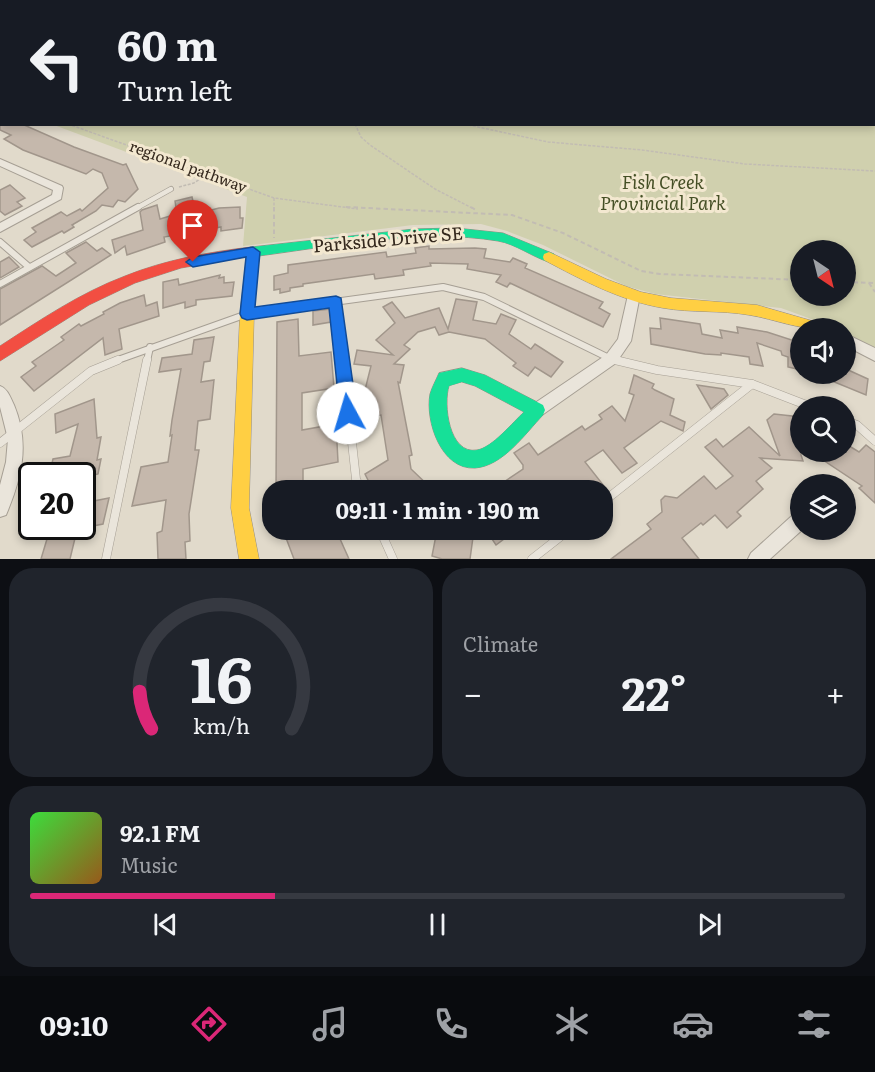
<!DOCTYPE html>
<meta charset="utf-8">
<style>
:root{--surface:#171b24;--page:#20242c;--text:#f1f3f6;--muted:#9ea1a6;--line:#363941;--accent:#db2777}
body{margin:0;font-family:Literata,serif;background:var(--page);color:var(--text);height:100vh;display:flex;flex-direction:column;font-size:22px;white-space:nowrap}
*{box-sizing:border-box;margin:0}
p{font-size:20px;color:var(--muted)}
.icon{flex:none;width:33px;height:33px;fill:none;stroke:currentColor;stroke-width:2;stroke-linecap:round;stroke-linejoin:round}
.map{position:relative;height:559px;overflow:hidden}
.side{display:flex;flex-direction:column;gap:9px;padding:9px;background:#0d0f14;flex:1}
.side>*{flex:none}
.top-card{position:absolute;left:0px;top:0px;width:876px;height:126px;box-shadow:0 3px 9px #0003;background:#171b24;color:var(--text);overflow:hidden}
.needle{width:39px;rotate:145deg}
.tools{position:absolute;left:790px;top:240px;display:grid;gap:12px}
.tools a{display:grid;place-items:center;width:66px;height:66px;border-radius:50%;background:var(--surface);box-shadow:0 3px 9px #0003;font-size:30px}
.speed{position:absolute;left:18px;top:462px;display:flex;gap:12px;font-size:30px;font-weight:700;text-align:center}
.speed>*{display:grid;place-content:center;width:78px;height:78px;border-radius:50%;background:var(--surface);box-shadow:0 3px 9px #0003;line-height:1}
.speed .limit{border:3px solid #111;border-radius:9px;background:#fff;color:#111}
.pin{position:absolute;display:grid;place-items:center;width:51px;height:51px;color:#fff;margin:-62px -26px;border-radius:50% 50% 50% 0;rotate:-45deg;box-shadow:0 0 6px #0007}
.pin .icon{rotate:45deg}
.me{position:absolute;width:66px;margin:-33px;rotate:354deg;stroke-linejoin:round;filter:drop-shadow(0 0 4px #0008)}
.turn{display:flex;align-items:center;gap:21px;height:126px;padding:0 18px;font-size:27px}
.turn .icon{width:78px;height:78px;stroke-width:2.5}
.turn b{display:block;font-size:42px;line-height:51px}
.big{font-size:45px;font-weight:700;line-height:1.1}
.side .widget{flex:1;display:flex;flex-direction:column;justify-content:center;gap:9px;min-width:0;padding:0 21px;border-radius:24px;background:var(--page)}
.side .dial{align-items:center;gap:0}
.dial svg{height:156px;overflow:visible;fill:none;stroke:var(--line);stroke-width:7;stroke-linecap:round;text-anchor:middle}
.dial text{fill:var(--text);stroke:none}
.song{display:flex;align-items:center;gap:18px}
.cover{width:72px;height:72px;border-radius:9px;background:linear-gradient(135deg,hsl(120 70% 55%),hsl(30 70% 35%))}
.played{height:6px;border-radius:3px;background:linear-gradient(90deg,var(--accent) 30%,var(--line) 30%)}
.keys{display:flex;justify-content:space-around;direction:ltr}
.heat{display:flex;justify-content:space-between;align-items:center;font-size:33px;direction:ltr}
.side .tiles{flex:1;display:grid;gap:9px;grid-template-columns:1fr 1fr}
.widget:last-child{grid-column:span 2}
.trip{position:absolute;left:262px;top:480px;width:351px;height:60px;border-radius:24px;background:var(--surface);box-shadow:0 3px 9px #0003;font-weight:700;line-height:60px;text-align:center}
.tab-bar{display:flex;height:96px;justify-content:space-around;align-items:center;background:#090b0e;color:var(--muted)}
.tab-bar .icon{width:42px;height:42px}
.tab-bar .on{color:var(--accent)}
.tab-bar b{font-size:27px;color:var(--text)}
.map>svg:first-child{display:block}
</style>
<div class="map">
<svg width="875" height="559" viewBox="0 0 875 559">
<rect width="100%" height="100%" fill="#e1dacb"/>
<path fill="#d0d0ae" fill-rule="evenodd" d="M0,0H875V348L846,333V328H836L781,308L655,294L626,286L543,245L507,231L481,224L413,225L243,246L247,197L54,125L874,124V2H2L1,101ZM801,250H846V296H801Z"/>
<g fill="#c5b8ac" stroke="#a1968b" stroke-width="1.5">
<path d="M0,124H22L74,147L123,165L126,164L138,189L125,202L118,200L113,207L102,205L96,211L72,225L74,227L64,233L62,231L32,247L24,240L36,232L32,228L61,212L67,216L80,209L82,211L108,188L102,173L93,169L86,174L23,150L4,139L11,135L0,130Z"/>
<path d="M10,185L25,198L17,202L22,206L5,215L0,211V190Z"/>
<path d="M192,197L196,214L219,208L240,207V218H243L242,228L221,231V227L164,237L165,242L127,255L125,246L115,253L112,240L143,230L140,212L142,210L157,205L160,219L177,214L175,201Z"/>
<path d="M86,242L97,251L102,248L111,255L0,325V289L42,266L56,276L76,263L66,253Z"/>
<path d="M429,246V249L475,248L486,249L484,258L510,262L513,258L527,264L525,268L603,302L599,308L610,314L603,327L510,283L507,287L496,282L501,275L467,269L468,264L430,263L431,266L403,270L404,275L375,279L374,274L303,284V286L290,288V291L280,293V289L274,290V276L288,273V265L386,252L387,257L416,253L415,248Z"/>
<path d="M9,257L19,267L0,278V262Z"/>
<path d="M220,275L219,278L224,277V283L234,282L232,296L196,300V305L185,308V302L163,308V282L178,279L179,285Z"/>
<path d="M144,295L146,306L157,302L159,316L119,329L122,349L105,355L103,338L34,391L21,377L36,366L32,362L64,340L61,337L79,324L81,326L104,314L103,312L120,303Z"/>
<path d="M456,299L477,302L473,320L496,324L501,314L516,320L509,334L531,349L535,344L563,362L551,377L535,367L528,376L513,366L516,363L485,339L449,332L439,335L435,327L418,332L404,345L410,349L394,364L404,365L400,383L398,382L412,455L409,456L411,469L433,490H373L365,474L388,460L381,415L358,419L357,403L362,402L371,366L354,364L357,350L393,355L376,340L395,323L383,307L392,302L405,318L439,308L448,329Z"/>
<path d="M331,309V322L313,325V311Z"/>
<path d="M660,318L700,324L702,334L722,338L720,330L738,333L737,327L767,332L801,343V370L788,367V357L782,355L781,351L757,343L763,366L750,364L749,357L721,353V355L705,354L651,344L650,328L661,329Z"/>
<path d="M298,319L299,356L331,352L334,388L302,393V430L336,424L338,462L303,469V486L276,490L277,322Z"/>
<path d="M214,337L210,361L204,362L201,382L214,380L210,419L198,421L195,450H199L189,514L190,541L185,542L186,559H158L157,533L162,531L166,500L132,506L141,467L168,462L172,435L170,436L172,420L181,369L159,372L162,358L192,354L194,340Z"/>
<path d="M846,369L868,379L866,395L815,374H846Z"/>
<path d="M634,375L654,384L652,388L655,390L674,399L670,415L685,422L683,431L661,421L624,448L637,463L622,473L603,450L585,462L604,486L598,490H492L523,469V465L514,453L529,443L538,455L582,426L585,430L602,419L599,415L612,406L625,421L634,395L629,393Z"/>
<path d="M697,385L724,389L728,395L711,409Z"/>
<path d="M94,399L97,438L101,437L97,460L101,459L98,474L82,478V476H49L53,459L70,456L78,424L56,433L55,414Z"/>
<path d="M774,414L801,417V455L803,461L760,458L772,468L756,481L763,489L737,512L741,516L727,528L715,515L703,525L701,523L682,538L699,559H611L651,529L647,524L662,512L661,500L665,496L677,498L704,476L716,489L733,476L705,447L716,439L723,447L749,427L780,456L767,420Z"/>
<path d="M846,444L859,452L866,445L875,452V503L859,488L862,486L811,452H846Z"/>
<path d="M109,498L103,524L82,528L89,502Z"/>
<path d="M283,530H336L349,559H294Z"/>
<path d="M437,530H474L470,559H442L432,556Z"/>
<path d="M486,530H516L496,545Z"/>
<path d="M76,534L70,559H41L47,539Z"/>
</g>
<g fill="none" stroke-linecap="round" stroke-linejoin="round">
<g stroke="#a69f94" stroke-width="6">
<path id="lane-far2" d="M135,209L171,189"/>
</g>
<g stroke="#a69f94" stroke-width="8">
<g id="lane-far1">
<path d="M0,242L29,267"/>
<path d="M0,284L138,207"/>
<path d="M336,302L343,361"/>
<path d="M115,361L247,314L443,287L484,297L611,359L621,361"/>
<path d="M147,361L150,347"/>
</g>
</g>
<g stroke="#a69f94" stroke-width="9">
<g id="lane">
<path d="M343,360L356,479L361,490"/>
<path d="M615,360L657,370L752,384L809,406"/>
<path d="M846,421L857,425L875,441"/>
<path d="M0,443L91,371L118,360"/>
<path d="M603,502L752,384"/>
<path d="M380,530L393,559"/>
<path d="M106,559L147,360"/>
<path d="M532,559L569,530"/>
</g>
</g>
<g stroke="#a69f94" stroke-width="2">
<g id="street">
<path d="M0,159L62,186L63,188L61,199L0,232V223L52,195L53,190L0,166Z"/>
<path d="M634,290L638,292L640,295L631,341L616,363L542,415L537,417L532,415L530,410L532,405L606,355L618,339L628,295L630,292Z"/>
<path d="M846,334L875,348V361L846,346Z"/>
<path d="M0,386C8,389 10,397 14,405C30,444 22,477 6,515L0,517V485L6,462L8,439L0,407Z"/>
<path d="M801,511L802,530L770,559H748L751,553L795,513Z"/>
</g>
</g>
<g stroke="#968f84" stroke-width="1">
<g id="fast">
<path d="M456,228L503,233L554,254L555,257L549,262C532,257 516,244 498,241C420,228 330,247 251,257L245,252L251,247L414,229Z"/>
<path d="M462,368L485,375L543,405L545,410L543,415C525,434 503,466 475,468C441,470 425,421 430,394C432,387 436,380 439,373ZM462,382L475,386L524,412C513,422 492,448 477,450C449,455 443,404 449,386Z"/>
</g>
</g>
<g stroke="#968f84" stroke-width="1">
<g id="slow">
<path d="M253,247L259,252L254,314L249,508L259,559H239L231,508L240,314L247,252Z"/>
<path d="M549,252L606,279L641,292L671,298L757,305L823,324L825,328C800,331 775,319 749,315C721,310 691,313 663,308C621,301 582,280 544,260L543,257L544,254Z"/>
</g>
</g>
<g stroke="#968f84" stroke-width="1">
<path id="jam" d="M251,247L256,249L257,252L256,255L181,268L135,283L89,305L0,361V346C40,320 80,293 125,276C165,260 208,252 251,247Z"/>
</g>
<g stroke="#c2bcb3" stroke-width="1.5" stroke-dasharray="3 1.5" stroke-linecap="butt">
<path d="M842,0L849,2"/>
<path d="M626,2L628,0"/>
<path d="M68,124L274,198L358,209"/>
<path d="M355,124L361,137L370,145L435,189L474,209"/>
<path d="M464,124L548,142L642,150L745,164L875,171"/>
<path d="M179,187L194,183L206,175"/>
<path d="M274,198V209"/>
</g>
<g stroke="#c2bcb3" stroke-width="2" stroke-dasharray="4.5 3" stroke-linecap="butt">
<path d="M274,207V238"/>
<path d="M346,207L512,215L563,233L641,271L660,274L801,280"/>
<path d="M471,207L476,210"/>
<path d="M846,282L875,283"/>
<path d="M869,283L875,292"/>
</g>
<use href="#lane-far2" stroke="#eae5db" stroke-width="4.5"/>
<use href="#lane-far1" stroke="#eae5db" stroke-width="6"/>
<use href="#lane" stroke="#eae5db" stroke-width="8"/>
<use href="#street" fill="#eae5db" fill-rule="evenodd"/>
<use href="#fast" fill="#16e098" fill-rule="evenodd"/>
<use href="#slow" fill="#ffcf43" fill-rule="evenodd"/>
<use href="#jam" fill="#f24e42" fill-rule="evenodd"/>
</g>
<path fill="#1a73e8" stroke="#114b97" stroke-width="1.5" d="M253,247L260,252L255,307L336,296L341,298L357,413L354,419L348,421L343,419L340,413L329,308L247,320L242,318L240,314L246,257L193,267L186,262L193,257Z"/>
<g text-anchor="middle" stroke-width="6" stroke-linejoin="round" paint-order="stroke">
<g font-size="15" fill="#34281d" stroke="#f3e8d0">
<text transform="translate(188 167) rotate(20)" y="5">regional pathway</text>
</g>
<g font-size="18" font-style="italic" fill="#454f25" stroke="#f3e8d0">
<text x="663" y="189">Fish Creek<tspan x="663" dy="21">Provincial Park</tspan></text>
</g>
<g font-size="18" fill="#34281d" stroke="#f3e8d0">
<text transform="translate(388 240) rotate(-5)" y="6">Parkside Drive SE</text>
</g>
</g>
</svg>
<div class="tools">
<a><svg class="needle" viewBox="-14 -14 28 28"><path d="M0-13l5 13h-10z" fill="#e53935"/><path d="M0 13l5-13h-10z" fill="#9ea1a6"/></svg></a>
<a><svg class="icon" aria-label="sound" viewBox="0 0 24 24"><path d="M4 9h4l5-4v14l-5-4H4zM17 9q2 3 0 6"/></svg></a>
<a><svg class="icon" aria-label="search" viewBox="0 0 24 24"><circle cx="10" cy="10" r="6"/><path d="M15 15l6 6"/></svg></a>
<a><svg class="icon" aria-label="layers" viewBox="0 0 24 24"><path d="M12 4l9 5-9 5-9-5zM3 14l9 5 9-5"/></svg></a>
</div>
<div class="speed"><div class="limit">20</div></div>
<div class="pin" style="left:193px;top:262px;background:#d93025"><svg class="icon" aria-label="arrive" viewBox="0 0 24 24"><path d="M6 21V4h12l-3 4 3 4H6"/></svg></div>
<svg class="me" style="left:348px;top:413px" viewBox="-20 -20 40 40"><circle r="19" fill="#fff"/><path d="M0-13L10 11 0 6-10 11z" fill="#1a73e8"/></svg>
<div class="trip">09:11 · 1 min · 190 m</div>
<div class="top-card">
<div class="turn"><svg class="icon" aria-label="left" viewBox="0 0 24 24"><path d="M17 20v-9H6M10 6l-5 5 5 5"/></svg><div><b>60 m</b>Turn left</div></div>
</div>
</div>
<section class="side">
<div class="tiles">
<div class="widget dial"><svg viewBox="0 0 100 80">
<path d="M14 69A42 42 0 1 1 86 69"/>
<path d="M14 69A42 42 0 0 1 8 50" stroke="#db2777"/>
<text x="50" y="56" font-size="32" font-weight="700">16</text>
<text x="50" y="72" font-size="11">km/h</text>
</svg></div>
<div class="widget"><p>Climate</p>
<div class="heat"><a>−</a><b class="big">22°</b><a>+</a></div>
</div>
<div class="widget">
<div class="song"><i class="cover"></i><div><b>92.1 FM</b><p>Music</p></div></div>
<div class="played"></div>
<div class="keys"><svg class="icon" aria-label="previous" viewBox="0 0 24 24"><path d="M18 5L8 12l10 7zM5 5v14"/></svg><svg class="icon" aria-label="pause" viewBox="0 0 24 24"><path d="M8 5v14M16 5v14"/></svg><svg class="icon" aria-label="next" viewBox="0 0 24 24"><path d="M6 5l10 7-10 7zM19 5v14"/></svg></div>
</div>
</div>
</section>
<nav class="tab-bar">
<b>09:10</b>
<svg class="icon on" aria-label="directions" viewBox="0 0 24 24"><path d="M12 3l9 9-9 9-9-9zM9 14v-3h6M13 9l2 2-2 2"/></svg>
<svg class="icon" aria-label="music" viewBox="0 0 24 24"><path d="M9 18V5l10-2v13"/><circle cx="6" cy="18" r="3"/><circle cx="16" cy="16" r="3"/></svg>
<svg class="icon" aria-label="phone" viewBox="0 0 24 24"><path d="M5 4h4l2 5-3 2q2 4 5 5l2-3 5 2v4C11 20 4 13 5 4z"/></svg>
<svg class="icon" aria-label="climate" viewBox="0 0 24 24"><path d="M12 3v18M4 7l16 10M4 17L20 7"/></svg>
<svg class="icon" aria-label="car" viewBox="0 0 24 24"><path d="M5 17H2v-5l4-1 3-4h7l3 4 3 1v5h-3M9 17h6M6 11h13"/><circle cx="7" cy="17" r="2"/><circle cx="17" cy="17" r="2"/></svg>
<svg class="icon" aria-label="filters" viewBox="0 0 24 24"><path d="M4 7h16M4 17h16"/><circle cx="9" cy="7" r="2"/><circle cx="15" cy="17" r="2"/></svg>
</nav>
